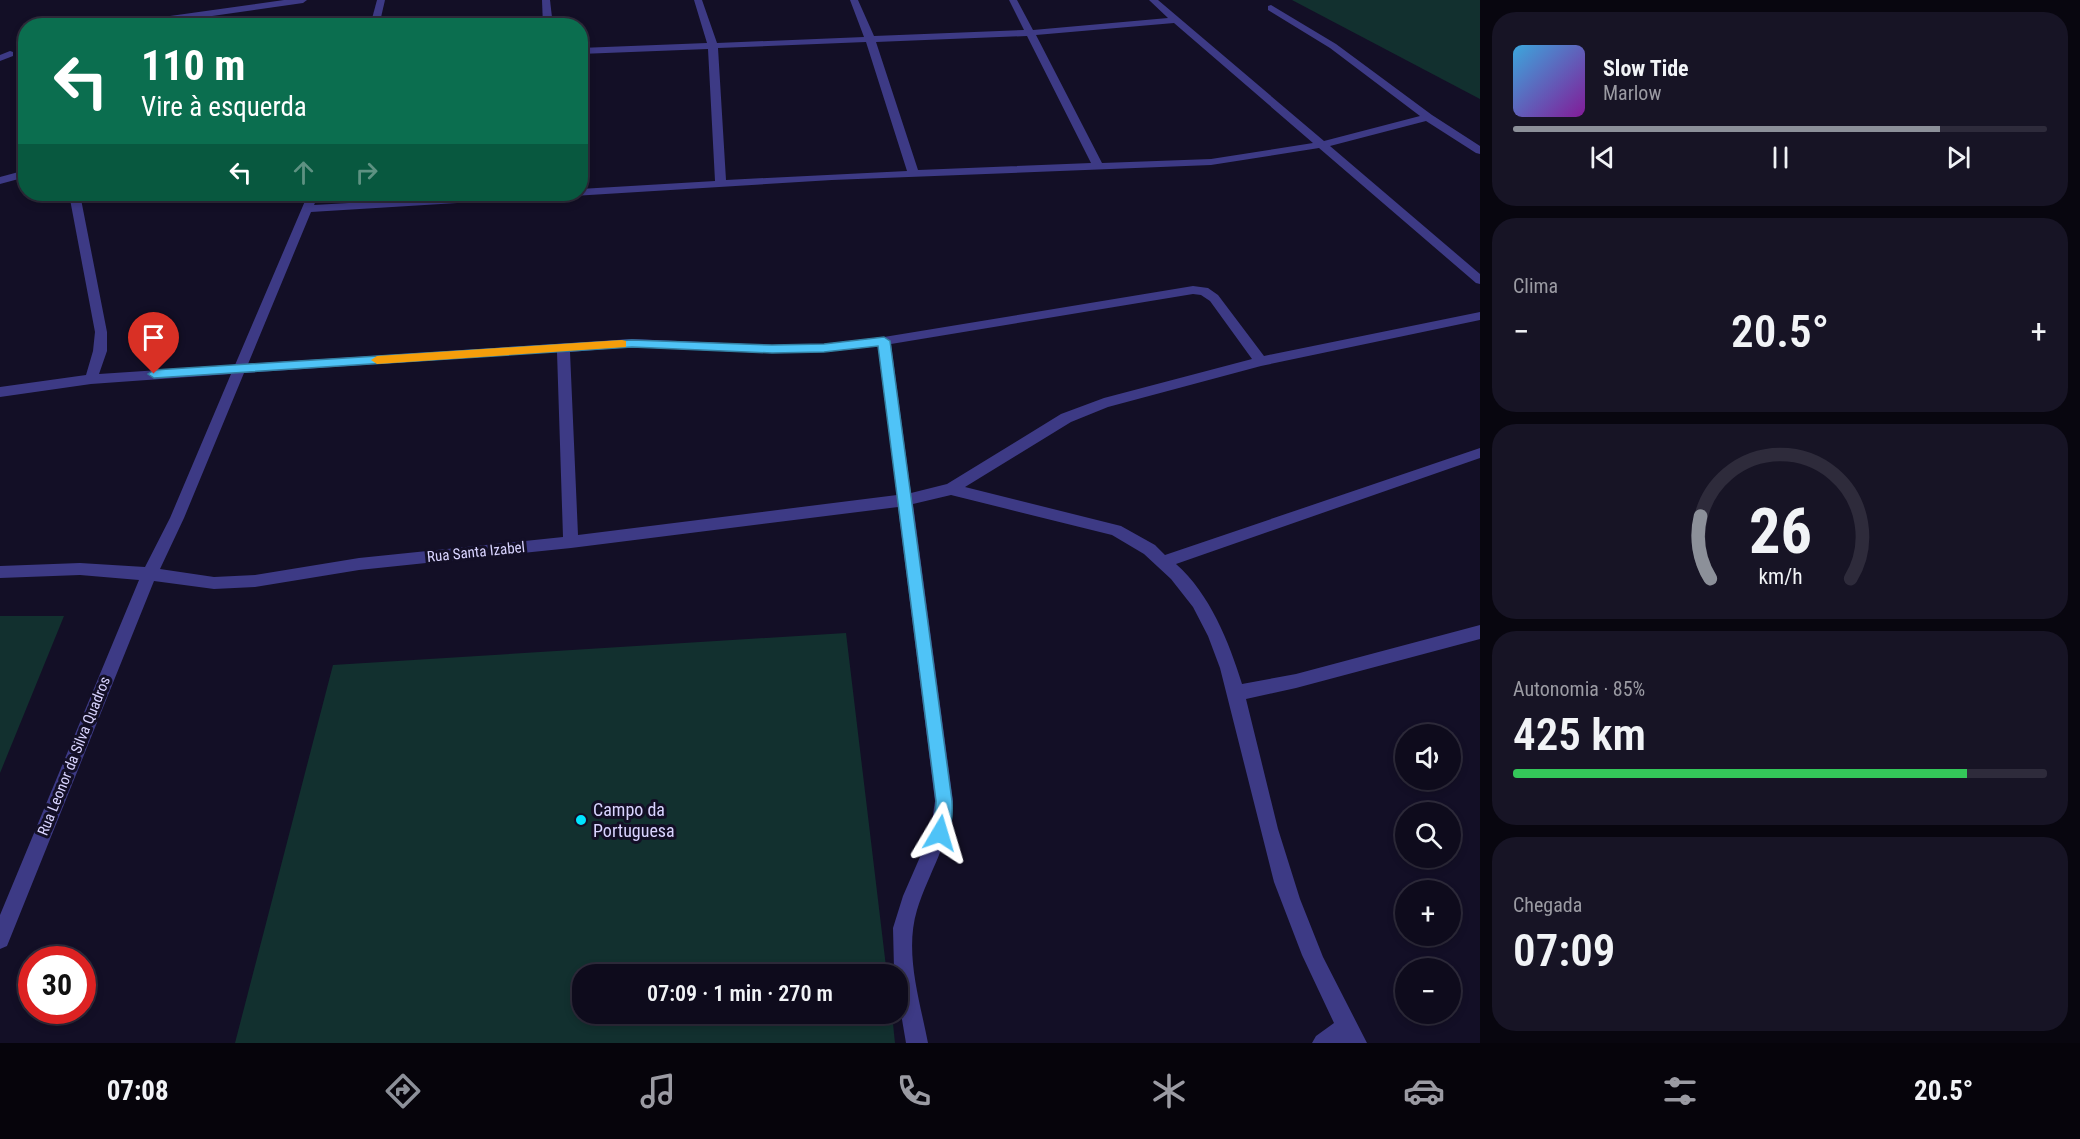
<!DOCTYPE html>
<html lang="pt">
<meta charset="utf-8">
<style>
:root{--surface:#0e0b1c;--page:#171425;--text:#f1f3f6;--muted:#9b9ba3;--line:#2e2b3b;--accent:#8c9099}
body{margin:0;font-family:"Roboto Condensed",sans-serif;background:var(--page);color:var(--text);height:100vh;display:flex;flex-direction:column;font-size:22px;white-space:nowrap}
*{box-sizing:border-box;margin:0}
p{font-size:20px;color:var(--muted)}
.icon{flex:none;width:33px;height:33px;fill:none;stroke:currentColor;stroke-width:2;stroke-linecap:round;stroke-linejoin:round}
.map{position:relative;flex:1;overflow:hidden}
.panel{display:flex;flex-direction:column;gap:12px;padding:12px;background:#08060f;width:600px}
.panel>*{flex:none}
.top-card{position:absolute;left:18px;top:18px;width:570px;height:183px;border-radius:24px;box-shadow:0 3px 9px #0003,0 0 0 2px var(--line);background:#0b6e4f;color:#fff;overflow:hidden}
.fabs{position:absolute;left:1395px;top:724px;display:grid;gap:12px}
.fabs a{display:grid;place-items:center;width:66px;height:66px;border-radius:50%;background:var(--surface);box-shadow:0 3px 9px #0003,0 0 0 2px var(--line);font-size:30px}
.speed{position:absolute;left:18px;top:946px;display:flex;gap:12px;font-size:30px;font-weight:700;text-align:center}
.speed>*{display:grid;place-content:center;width:78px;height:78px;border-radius:50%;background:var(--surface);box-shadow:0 3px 9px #0003,0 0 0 2px var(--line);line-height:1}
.speed .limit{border:9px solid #d22;background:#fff;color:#111}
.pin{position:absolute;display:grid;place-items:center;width:51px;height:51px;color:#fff;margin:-62px -26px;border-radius:50% 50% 50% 0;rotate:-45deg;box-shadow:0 0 6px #0007}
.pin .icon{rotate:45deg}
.me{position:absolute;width:66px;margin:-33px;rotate:7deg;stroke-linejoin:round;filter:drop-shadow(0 0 4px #0008)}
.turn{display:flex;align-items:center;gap:21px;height:126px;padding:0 24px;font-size:27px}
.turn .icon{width:78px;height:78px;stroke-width:2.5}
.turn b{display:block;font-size:42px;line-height:51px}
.lanes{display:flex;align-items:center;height:57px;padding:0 24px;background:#0003;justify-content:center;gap:30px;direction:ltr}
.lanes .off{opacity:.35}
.big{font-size:45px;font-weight:600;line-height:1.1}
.panel .tile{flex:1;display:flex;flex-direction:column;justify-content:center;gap:9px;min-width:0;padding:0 21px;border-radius:24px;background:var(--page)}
.panel .dial{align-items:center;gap:0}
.dial svg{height:156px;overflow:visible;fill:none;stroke:var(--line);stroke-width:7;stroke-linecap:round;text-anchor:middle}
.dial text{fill:var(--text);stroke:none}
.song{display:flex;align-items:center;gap:18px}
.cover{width:72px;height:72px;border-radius:9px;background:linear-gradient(135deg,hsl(200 70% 55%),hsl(290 70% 35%))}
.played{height:6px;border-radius:3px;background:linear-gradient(90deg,var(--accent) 80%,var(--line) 80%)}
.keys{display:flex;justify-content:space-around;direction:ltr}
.heat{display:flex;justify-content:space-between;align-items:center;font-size:33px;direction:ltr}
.charge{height:9px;border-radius:4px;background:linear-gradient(90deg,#34c759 85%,var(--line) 0)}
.trip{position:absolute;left:572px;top:964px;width:336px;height:60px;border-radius:24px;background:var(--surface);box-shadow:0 3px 9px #0003,0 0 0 2px var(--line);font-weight:600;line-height:60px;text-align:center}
.tab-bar{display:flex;height:96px;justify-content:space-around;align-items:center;background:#06040b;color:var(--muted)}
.tab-bar .icon{width:42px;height:42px}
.tab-bar .active{color:var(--accent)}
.tab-bar b{font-size:27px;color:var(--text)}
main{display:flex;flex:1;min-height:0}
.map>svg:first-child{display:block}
</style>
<main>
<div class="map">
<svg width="1480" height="1043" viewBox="0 0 1480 1043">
<rect width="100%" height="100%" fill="#130f26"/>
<g fill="#12302f">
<path d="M1292,0H1480V99Z"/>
<path d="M0,616H64L0,773Z"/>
<path d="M846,633L887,975H582V1014H892L895,1043H235L333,665Z"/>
</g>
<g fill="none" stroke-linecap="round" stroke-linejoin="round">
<g fill="#3d3a85" fill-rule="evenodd">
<path d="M284,0H307L303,3L170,22L67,26L27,24L32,21L170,16Z"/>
<path d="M377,0H385L379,26H370Z"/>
<path d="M542,0H550L553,26H543Z"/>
<path d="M694,0H702L717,43L864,37L850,0H858L874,36L1024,30L1009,0H1017L1033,30L1168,18L1149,0H1158L1324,141L1420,116L1330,48L1268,10V6L1271,5L1336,44L1432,115L1480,146V154L1476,153L1426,121L1330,146L1480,274V284L1476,283L1319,148L1211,165L832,180L311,212L248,364L632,339L772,345L824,344L884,337L1193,286L1208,288L1218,295L1264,356L1480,312V320L1261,366L1108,407L1071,422L965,487L1121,526L1155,545L1165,555L1480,448V458L1176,564C1210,594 1229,642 1242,684L1296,674L1480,625V639L1296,688L1246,699L1278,829L1300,899L1323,957L1367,1043H1312L1316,1036L1334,1023L1302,955L1274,882L1220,668L1208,636L1193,607L1171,579L1144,554L1112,535L951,495L913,504L953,801C950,842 929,872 917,910C904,953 920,1001 928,1043H906L897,990V975H895L894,969L893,928L903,896L930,834L935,801L898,507L571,548L359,570L255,587L214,589L154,581L7,946L0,949V915L139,580L80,575L0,578V566L80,563L145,567L170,518L231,374L91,384L0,397V387L86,375L93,351L95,332L69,194H80L107,332V351L99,374L235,365L308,194H319L314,205L506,194H580V189L715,181L708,49L580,54V48L707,43ZM1174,23L1313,143L1211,159L1102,163L1036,35ZM1027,36L1091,163L918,170L876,42ZM866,42L907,171L726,180L718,48ZM1193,294L1201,295L1210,301L1252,359L1104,398L1061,414L947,484L911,493L891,344ZM878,346L897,495L578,535L570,352L632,347L772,353L824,352ZM557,352L563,537L359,558L255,575L214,577L160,569L184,518L244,373Z"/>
<path d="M10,51L13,52V56L0,61V55Z"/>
<path d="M26,170V177L0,184V177Z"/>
</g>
</g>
<path fill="#4fc3f7" stroke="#337fa1" stroke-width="1.5" d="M884,337L890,341L952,801C953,815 952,826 946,839L940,841L934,839C931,832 936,812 936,801L878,346L824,352L772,353L632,347L154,378L148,374L154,370L632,340L772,345L824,344Z"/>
<path fill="#f59e0b" d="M622,340L626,341V347L377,364L371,360L377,356Z"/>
<circle fill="#00e5ff" stroke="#130f26" stroke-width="2" cx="581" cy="820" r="6"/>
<g text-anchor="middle" stroke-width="6" stroke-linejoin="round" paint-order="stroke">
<g font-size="15" fill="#d9d4ff" stroke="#130f26">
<text transform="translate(476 552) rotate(-6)" y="5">Rua Santa Izabel</text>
<text transform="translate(74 756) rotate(-68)" y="5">Rua Leonor da Silva Quadros</text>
</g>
<g font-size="18" fill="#d9d4ff" stroke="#130f26" text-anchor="start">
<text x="593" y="816">Campo da<tspan x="593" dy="21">Portuguesa</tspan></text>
</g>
</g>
</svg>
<div class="fabs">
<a><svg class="icon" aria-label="sound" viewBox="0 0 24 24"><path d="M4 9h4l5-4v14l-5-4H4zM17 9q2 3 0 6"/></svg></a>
<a><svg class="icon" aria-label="search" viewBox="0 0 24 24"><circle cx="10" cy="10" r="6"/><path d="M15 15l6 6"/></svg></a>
<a>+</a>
<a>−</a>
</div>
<div class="speed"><div class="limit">30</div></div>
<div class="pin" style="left:154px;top:374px;background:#d93025"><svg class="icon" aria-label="arrive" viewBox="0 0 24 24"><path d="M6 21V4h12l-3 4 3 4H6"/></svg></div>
<svg class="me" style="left:940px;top:833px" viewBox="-20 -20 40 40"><path d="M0-17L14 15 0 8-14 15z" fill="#4fc3f7" stroke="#fff" stroke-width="4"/></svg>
<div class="trip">07:09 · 1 min · 270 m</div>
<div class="top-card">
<div class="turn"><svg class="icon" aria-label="left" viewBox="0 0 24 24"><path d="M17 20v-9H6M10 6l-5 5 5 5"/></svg><div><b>110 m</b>Vire à esquerda</div></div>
<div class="lanes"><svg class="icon" aria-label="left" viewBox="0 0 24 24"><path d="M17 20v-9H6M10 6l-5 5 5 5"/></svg><svg class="icon off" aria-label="ahead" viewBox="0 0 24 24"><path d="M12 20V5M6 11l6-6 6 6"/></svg><svg class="icon off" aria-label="right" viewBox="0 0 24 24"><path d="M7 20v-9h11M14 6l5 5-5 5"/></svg></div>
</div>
</div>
<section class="panel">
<div class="tile">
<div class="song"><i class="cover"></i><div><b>Slow Tide</b><p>Marlow</p></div></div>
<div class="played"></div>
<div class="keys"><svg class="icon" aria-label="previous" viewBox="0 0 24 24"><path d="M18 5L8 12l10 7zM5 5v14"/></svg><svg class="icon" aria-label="pause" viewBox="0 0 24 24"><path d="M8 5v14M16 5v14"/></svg><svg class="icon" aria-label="next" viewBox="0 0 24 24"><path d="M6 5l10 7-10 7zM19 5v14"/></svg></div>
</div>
<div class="tile"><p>Clima</p>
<div class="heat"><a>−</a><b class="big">20.5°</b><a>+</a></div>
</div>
<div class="tile dial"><svg viewBox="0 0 100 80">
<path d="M14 69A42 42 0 1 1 86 69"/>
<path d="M14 69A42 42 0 0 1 9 37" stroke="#8c9099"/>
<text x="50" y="56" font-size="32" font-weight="700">26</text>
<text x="50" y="72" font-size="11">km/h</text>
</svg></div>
<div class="tile"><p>Autonomia · 85%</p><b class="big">425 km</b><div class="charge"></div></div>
<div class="tile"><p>Chegada</p><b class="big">07:09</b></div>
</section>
</main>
<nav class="tab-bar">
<b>07:08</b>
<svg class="icon active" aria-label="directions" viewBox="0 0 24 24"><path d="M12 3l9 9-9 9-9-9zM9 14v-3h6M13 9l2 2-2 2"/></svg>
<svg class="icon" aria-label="music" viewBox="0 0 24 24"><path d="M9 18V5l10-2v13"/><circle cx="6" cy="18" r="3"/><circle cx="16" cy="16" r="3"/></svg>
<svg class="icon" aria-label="phone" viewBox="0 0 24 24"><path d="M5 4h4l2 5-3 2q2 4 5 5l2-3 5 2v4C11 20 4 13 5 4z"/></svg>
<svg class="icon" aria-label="climate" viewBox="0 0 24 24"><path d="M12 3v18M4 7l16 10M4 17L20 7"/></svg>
<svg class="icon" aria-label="car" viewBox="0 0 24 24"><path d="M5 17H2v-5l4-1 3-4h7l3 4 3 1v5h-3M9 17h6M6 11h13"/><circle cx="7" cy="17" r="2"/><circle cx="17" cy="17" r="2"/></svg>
<svg class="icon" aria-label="filters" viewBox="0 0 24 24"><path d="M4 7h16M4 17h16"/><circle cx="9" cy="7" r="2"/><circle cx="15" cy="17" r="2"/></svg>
<b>20.5°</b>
</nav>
